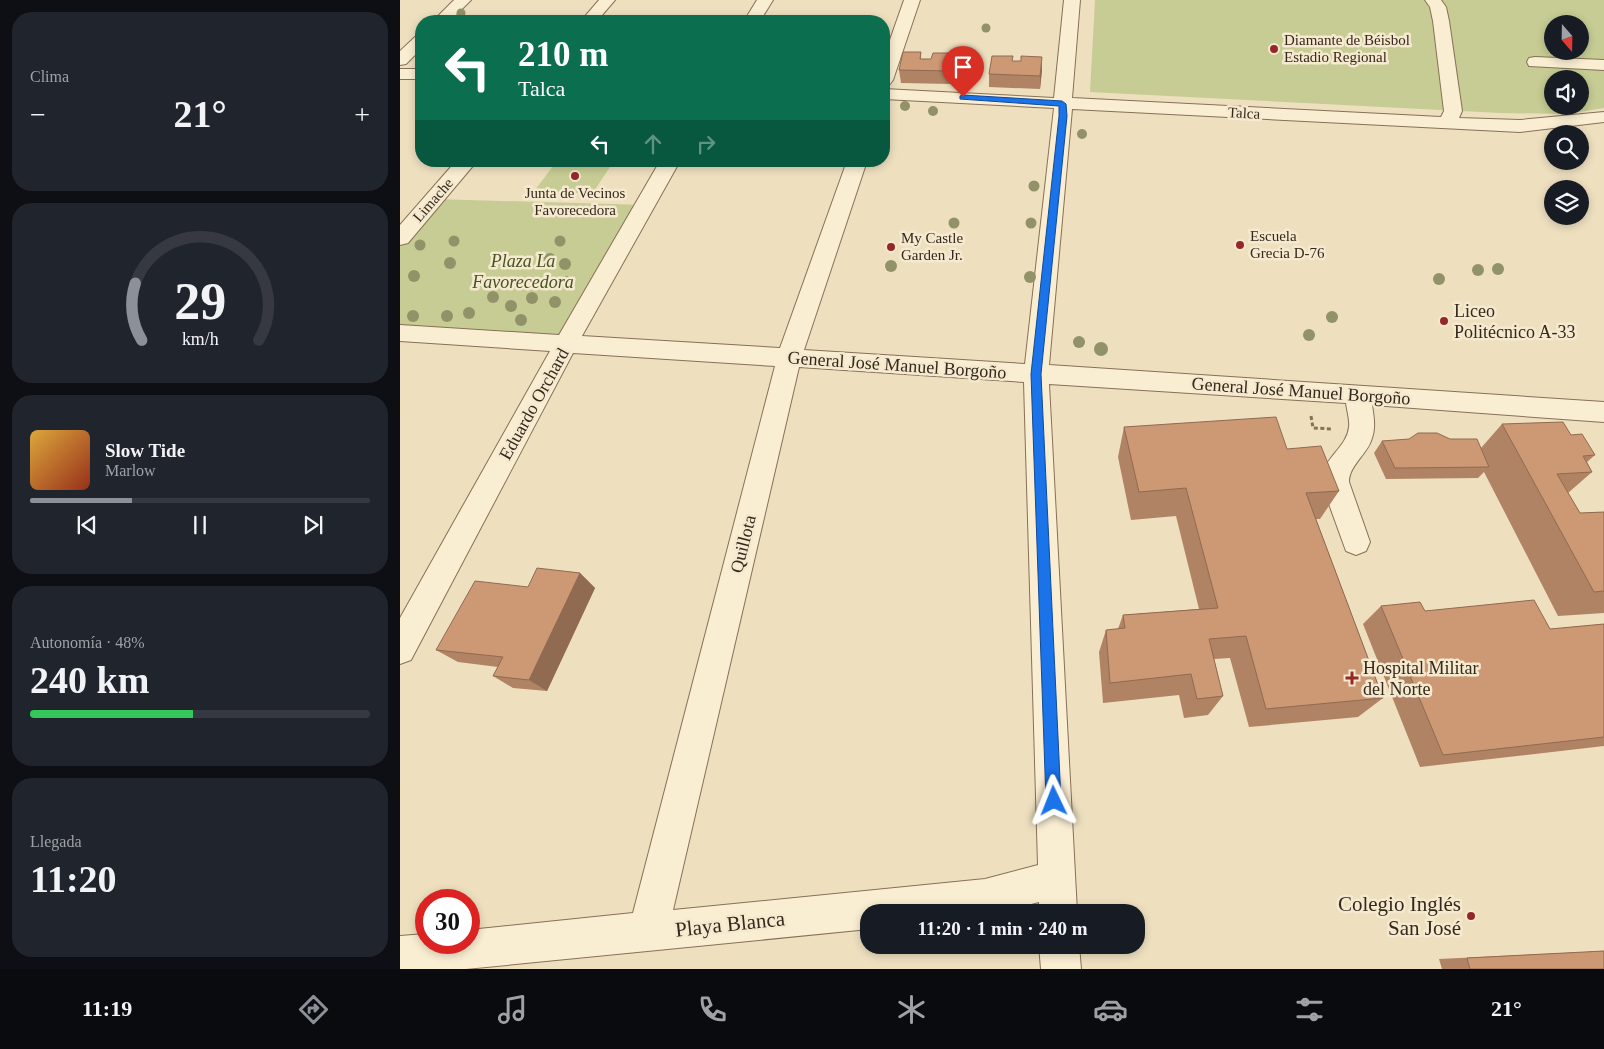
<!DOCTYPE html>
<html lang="es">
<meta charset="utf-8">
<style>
:root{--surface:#171b24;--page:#20242c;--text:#f1f3f6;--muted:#9ea1a6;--line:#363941;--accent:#8c9099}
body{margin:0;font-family:"Times New Roman",serif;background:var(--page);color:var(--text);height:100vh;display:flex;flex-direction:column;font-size:19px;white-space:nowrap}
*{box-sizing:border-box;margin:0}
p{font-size:16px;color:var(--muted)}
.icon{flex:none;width:28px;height:28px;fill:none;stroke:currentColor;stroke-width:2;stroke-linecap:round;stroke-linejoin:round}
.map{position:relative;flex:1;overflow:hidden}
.drawer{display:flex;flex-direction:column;gap:12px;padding:12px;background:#0d0f14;width:400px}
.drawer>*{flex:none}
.hud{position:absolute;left:15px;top:15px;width:475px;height:152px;border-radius:20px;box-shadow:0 2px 8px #0003;background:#0b6e4f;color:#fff;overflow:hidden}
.needle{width:32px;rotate:160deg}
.controls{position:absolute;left:1144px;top:15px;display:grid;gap:10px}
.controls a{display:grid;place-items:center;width:45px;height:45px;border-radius:50%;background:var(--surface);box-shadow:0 2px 8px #0003;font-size:25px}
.speed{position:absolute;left:15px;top:889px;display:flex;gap:10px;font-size:25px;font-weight:700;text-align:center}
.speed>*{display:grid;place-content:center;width:65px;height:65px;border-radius:50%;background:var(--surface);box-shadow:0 2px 8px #0003;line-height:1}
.speed .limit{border:8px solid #d22;background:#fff;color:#111}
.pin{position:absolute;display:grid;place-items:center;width:42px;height:42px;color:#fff;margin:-51px -21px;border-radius:50% 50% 50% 0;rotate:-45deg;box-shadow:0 0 5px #0007}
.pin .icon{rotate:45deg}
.me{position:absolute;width:55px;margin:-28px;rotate:358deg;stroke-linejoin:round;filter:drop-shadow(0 0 4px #0008)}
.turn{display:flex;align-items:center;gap:18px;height:105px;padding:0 20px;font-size:22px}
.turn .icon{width:65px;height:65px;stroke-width:2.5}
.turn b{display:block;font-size:35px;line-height:42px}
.lanes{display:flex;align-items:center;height:48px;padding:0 20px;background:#0003;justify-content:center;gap:25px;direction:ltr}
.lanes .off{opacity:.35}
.big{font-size:38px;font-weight:800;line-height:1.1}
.drawer .widget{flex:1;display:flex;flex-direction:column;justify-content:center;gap:8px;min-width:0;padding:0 18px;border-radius:20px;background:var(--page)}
.drawer .dial{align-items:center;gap:0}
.dial svg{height:130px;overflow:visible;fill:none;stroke:var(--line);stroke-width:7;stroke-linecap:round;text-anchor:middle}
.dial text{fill:var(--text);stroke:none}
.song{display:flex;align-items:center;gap:15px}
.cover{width:60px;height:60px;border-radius:8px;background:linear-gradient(135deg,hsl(40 70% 55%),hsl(10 70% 35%))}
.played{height:5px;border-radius:2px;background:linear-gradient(90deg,var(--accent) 30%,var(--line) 30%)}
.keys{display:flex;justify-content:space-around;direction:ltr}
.heat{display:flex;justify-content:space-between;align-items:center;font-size:28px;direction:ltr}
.charge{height:8px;border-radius:4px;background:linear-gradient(90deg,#34c759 48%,var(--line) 0)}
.trip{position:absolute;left:460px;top:904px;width:285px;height:50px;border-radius:20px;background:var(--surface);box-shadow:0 2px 8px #0003;font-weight:800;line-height:50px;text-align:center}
.tabs{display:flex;height:80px;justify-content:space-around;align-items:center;background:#090b0e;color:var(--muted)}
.tabs .icon{width:35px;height:35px}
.tabs .on{color:var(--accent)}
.tabs b{font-size:22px;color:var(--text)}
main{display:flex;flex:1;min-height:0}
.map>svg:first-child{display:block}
</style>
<main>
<section class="drawer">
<div class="widget"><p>Clima</p>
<div class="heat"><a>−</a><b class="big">21°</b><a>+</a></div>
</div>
<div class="widget dial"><svg viewBox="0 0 100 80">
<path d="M14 69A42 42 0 1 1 86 69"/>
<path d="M14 69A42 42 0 0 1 10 34" stroke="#8c9099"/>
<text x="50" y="56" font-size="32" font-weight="700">29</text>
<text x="50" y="72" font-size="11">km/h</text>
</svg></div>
<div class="widget">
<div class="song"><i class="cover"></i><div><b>Slow Tide</b><p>Marlow</p></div></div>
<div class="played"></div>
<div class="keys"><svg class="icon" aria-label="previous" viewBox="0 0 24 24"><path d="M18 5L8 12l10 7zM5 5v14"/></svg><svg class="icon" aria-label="pause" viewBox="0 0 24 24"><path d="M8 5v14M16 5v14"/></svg><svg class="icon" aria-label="next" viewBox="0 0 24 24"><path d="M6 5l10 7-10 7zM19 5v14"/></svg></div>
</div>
<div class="widget"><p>Autonomía · 48%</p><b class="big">240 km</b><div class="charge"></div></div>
<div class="widget"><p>Llegada</p><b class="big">11:20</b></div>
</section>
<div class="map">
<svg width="1204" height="969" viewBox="0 0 1204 969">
<rect width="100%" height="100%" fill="#eedfbf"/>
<g fill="#c6cc93" fill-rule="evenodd">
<path d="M695,0H1204V108L1167,114L1100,113L690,92ZM1152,24H1180V51H1152ZM1152,79H1180V106H1152Z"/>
<path d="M157,161H214L192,194L135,190Z"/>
<path d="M34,199L246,205L166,344L0,333V238Z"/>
</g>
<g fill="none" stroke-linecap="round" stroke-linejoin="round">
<g stroke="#877057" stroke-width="2">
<g id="minor">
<path d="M54,0H71L50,21H33Z"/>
<path d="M199,0H215L197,21H181Z"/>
<path d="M357,0H373L360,21H344Z"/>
<path d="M504,0H520L493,80L490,84L484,85V57Z"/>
<path d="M664,0H680L672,98L1041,117L1044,111L1033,21L1030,7L1025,0H1041L1046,7L1049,21L1062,111L1059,118L1120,120L1204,112V122L1120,132L672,109L649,365L1204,402V422L972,405C974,418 976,429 971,441C966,455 949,466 949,482L970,542L966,551L956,555L946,551L921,482C922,458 947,448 949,427C950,420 947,411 946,403L649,384L677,912H639V902L601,912H469V929L66,969H0V936L26,934V942H69V930L233,913L375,366L173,353L11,660L0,664V618L150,351L0,341V325L159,335L260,161H280L182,336L380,348L447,161H467L404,350L625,364L654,108L484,99V89L654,98ZM399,367L624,382L638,865L585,879L273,910Z"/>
<path d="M21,35V49L6,64L0,65V51L15,37Z"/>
<path d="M1135,57L1204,60V70L1129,66L1127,62L1129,58Z"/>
<rect x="0" y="69" width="21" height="10"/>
<path d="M56,161H77L8,243L0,245V225Z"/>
<path d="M639,945H679L681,969H641Z"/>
</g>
</g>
<path stroke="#877057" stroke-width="3" stroke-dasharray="4 2.5" stroke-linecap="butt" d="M911,416L913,428L933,429"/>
<use href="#minor" fill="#f9edd2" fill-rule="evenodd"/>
</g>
<g fill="#929269">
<circle cx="61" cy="13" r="4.5"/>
<circle cx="586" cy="28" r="4.5"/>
<circle cx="505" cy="106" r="5"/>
<circle cx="533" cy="111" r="5"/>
<circle cx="682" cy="134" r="5"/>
<circle cx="634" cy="186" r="5.5"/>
<circle cx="554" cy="223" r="5.5"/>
<circle cx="631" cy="223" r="5.5"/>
<circle cx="54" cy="241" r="5.5"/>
<circle cx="160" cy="241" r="5.5"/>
<circle cx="20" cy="245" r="5.5"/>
<circle cx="150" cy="259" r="6"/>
<circle cx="50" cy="263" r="6"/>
<circle cx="165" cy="264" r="6"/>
<circle cx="491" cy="266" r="6"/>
<circle cx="1098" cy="269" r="6"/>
<circle cx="1078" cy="270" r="6"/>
<circle cx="14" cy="276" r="6"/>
<circle cx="630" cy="277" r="6"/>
<circle cx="1039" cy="279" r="6"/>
<circle cx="166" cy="282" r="6"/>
<circle cx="93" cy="297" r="6"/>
<circle cx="132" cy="298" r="6"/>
<circle cx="155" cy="302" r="6"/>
<circle cx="111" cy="306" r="6"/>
<circle cx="69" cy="313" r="6"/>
<circle cx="13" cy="316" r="6"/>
<circle cx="47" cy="316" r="6"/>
<circle cx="932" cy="317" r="6"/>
<circle cx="121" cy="320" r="6"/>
<circle cx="909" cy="335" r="6"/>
<circle cx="679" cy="342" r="6"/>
<circle cx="701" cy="349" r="7"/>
</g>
<g fill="#b08364">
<path d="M521,52V59L555,66L552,84L501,83L499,70Z"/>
<path d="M613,61L642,70L640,89L589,87V74Z"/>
<path d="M1102,424L1171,435L1195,455L1187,462L1192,472L1168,493L1180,513L1204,512V613L1158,616L1084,472L1078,478L986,479L974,453L982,441L1050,439L1081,448Z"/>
<path d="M724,427L887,449L939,491L920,519H916L983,698L958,717L849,727L830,658L814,659L823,696L808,715L784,718L779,695L703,703L699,652L706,630L718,629L723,615L799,609L776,516L731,520L718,457Z"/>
<path d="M180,573L195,588L147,691L113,688L93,676L98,667L58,662L36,650L128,587Z"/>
<path d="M981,606L1025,611L1150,629L1204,624V746L1020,767L963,624Z"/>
<path d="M1204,951V969H1042L1039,959Z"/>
</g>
<g fill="#906a51">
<path d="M554,53L555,66L552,84V71Z"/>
<path d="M642,57V70L640,89V76Z"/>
<path d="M180,573L195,588L147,691L129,680Z"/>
</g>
<g fill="#cd9874" stroke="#906a51">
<path d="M503,52H521L520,59H531L533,53H554L552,71L499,70Z"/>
<path d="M592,56H613L612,61H621V56L642,57L640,76L589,74Z"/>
<path d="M876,417L887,449L921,446L939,491L906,493L983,698L866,709L846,636L809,639L823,696L797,699L791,674L710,683L706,630L725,628L723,615L818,608L786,488L739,492L724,427Z"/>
<path d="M1163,422L1171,435L1182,434L1195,455L1183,456L1192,472L1157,474L1180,513L1204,512V591L1194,592L1102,424Z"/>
<path d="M1018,433H1037L1050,439H1077L1089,467L995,468L982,441L1009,439Z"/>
<path d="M137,568L180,573L129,680L93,676L103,657L36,650L75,581L128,587Z"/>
<path d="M1134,600L1150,629L1204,624V737L1043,755L981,606L1020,602L1025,611Z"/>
<path d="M1204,951V969H1070L1067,958Z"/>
</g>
<path fill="#1a73e8" stroke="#114b97" d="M563,95L662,101L666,104L667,116L641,374L661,801L659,806L654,808L649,806L646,801L631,374L659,116V106L560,99V96Z"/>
<g fill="#962729" stroke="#f5eacf" stroke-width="2">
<circle cx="874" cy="49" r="5"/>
<circle cx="175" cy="176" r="5"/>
<circle cx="840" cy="245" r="5"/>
<circle cx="491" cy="247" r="5"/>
<circle cx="1044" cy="321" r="5"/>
<path d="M949.5 670.5h5v5h5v5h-5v5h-5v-5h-5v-5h5z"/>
<circle cx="1071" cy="916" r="5"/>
</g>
<g text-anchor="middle" stroke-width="5" stroke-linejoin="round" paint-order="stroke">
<g font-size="15" fill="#36281c" stroke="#f5eacf" text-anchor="start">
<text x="884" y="45">Diamante de Béisbol<tspan x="884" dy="17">Estadio Regional</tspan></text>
<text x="175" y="198" text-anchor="middle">Junta de Vecinos<tspan x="175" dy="17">Favorecedora</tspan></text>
<text x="850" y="241">Escuela<tspan x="850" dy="17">Grecia D-76</tspan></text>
<text x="501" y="243">My Castle<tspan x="501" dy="17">Garden Jr.</tspan></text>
</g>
<g font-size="15" fill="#36281c" stroke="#f5eacf">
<text transform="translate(844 113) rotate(3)" y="5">Talca</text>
<text transform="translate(33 200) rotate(-49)" y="5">Limache</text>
</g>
<g font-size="18" font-style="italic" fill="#475322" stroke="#f5eacf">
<text x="123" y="267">Plaza La<tspan x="123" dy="21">Favorecedora</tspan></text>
</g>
<g font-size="18" fill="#36281c" stroke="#f5eacf" text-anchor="start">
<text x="1054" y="317">Liceo<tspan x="1054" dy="21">Politécnico A-33</tspan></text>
<text x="963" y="674">Hospital Militar<tspan x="963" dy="21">del Norte</tspan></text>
</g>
<g font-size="18" fill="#36281c" stroke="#f5eacf">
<text transform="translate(497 365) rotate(4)" y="6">General José Manuel Borgoño</text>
<text transform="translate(901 391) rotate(4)" y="6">General José Manuel Borgoño</text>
<text transform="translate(134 404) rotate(-61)" y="6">Eduardo Orchard</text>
<text transform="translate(343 544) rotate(-76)" y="6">Quillota</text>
</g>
<g font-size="21" fill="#36281c" stroke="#f5eacf" text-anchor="end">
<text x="1061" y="911">Colegio Inglés<tspan x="1061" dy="24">San José</tspan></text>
</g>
<g font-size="21" fill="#36281c" stroke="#f5eacf">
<text transform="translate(330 924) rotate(-6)" y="7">Playa Blanca</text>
</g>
</g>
</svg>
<div class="controls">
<a><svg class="needle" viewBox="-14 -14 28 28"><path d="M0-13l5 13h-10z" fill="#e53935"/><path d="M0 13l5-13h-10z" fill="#9ea1a6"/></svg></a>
<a><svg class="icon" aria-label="sound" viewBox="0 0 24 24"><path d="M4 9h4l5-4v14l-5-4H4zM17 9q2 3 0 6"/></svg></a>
<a><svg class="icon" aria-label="search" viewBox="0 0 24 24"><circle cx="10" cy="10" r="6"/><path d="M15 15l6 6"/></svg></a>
<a><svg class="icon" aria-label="layers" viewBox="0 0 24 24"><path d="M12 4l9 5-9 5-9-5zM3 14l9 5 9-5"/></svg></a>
</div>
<div class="speed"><div class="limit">30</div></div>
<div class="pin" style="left:563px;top:97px;background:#d93025"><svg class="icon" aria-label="arrive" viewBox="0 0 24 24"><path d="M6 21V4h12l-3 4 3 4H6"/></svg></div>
<svg class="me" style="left:654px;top:801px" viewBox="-20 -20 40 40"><path d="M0-17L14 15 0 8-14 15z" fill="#1a73e8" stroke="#fff" stroke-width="4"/></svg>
<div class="trip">11:20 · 1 min · 240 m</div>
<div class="hud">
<div class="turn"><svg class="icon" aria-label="left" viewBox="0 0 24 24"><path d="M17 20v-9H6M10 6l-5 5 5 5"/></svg><div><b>210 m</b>Talca</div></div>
<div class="lanes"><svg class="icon" aria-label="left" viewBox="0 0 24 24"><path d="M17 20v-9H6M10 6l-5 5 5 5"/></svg><svg class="icon off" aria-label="ahead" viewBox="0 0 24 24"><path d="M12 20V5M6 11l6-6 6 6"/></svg><svg class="icon off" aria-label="right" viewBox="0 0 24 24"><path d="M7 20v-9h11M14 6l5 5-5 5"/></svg></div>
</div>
</div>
</main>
<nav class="tabs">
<b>11:19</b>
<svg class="icon on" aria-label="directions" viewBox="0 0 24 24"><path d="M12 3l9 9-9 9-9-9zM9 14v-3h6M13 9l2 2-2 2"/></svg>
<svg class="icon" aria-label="music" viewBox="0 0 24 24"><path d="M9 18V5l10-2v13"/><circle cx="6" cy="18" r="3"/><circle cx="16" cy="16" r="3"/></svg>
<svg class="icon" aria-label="phone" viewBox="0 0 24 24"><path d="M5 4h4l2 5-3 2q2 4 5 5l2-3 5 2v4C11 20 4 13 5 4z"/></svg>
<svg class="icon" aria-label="climate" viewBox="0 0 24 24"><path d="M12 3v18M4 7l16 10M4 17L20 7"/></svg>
<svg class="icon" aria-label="car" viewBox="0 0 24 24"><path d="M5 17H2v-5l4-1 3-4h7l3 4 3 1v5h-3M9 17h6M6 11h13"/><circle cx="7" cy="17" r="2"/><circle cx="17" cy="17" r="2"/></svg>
<svg class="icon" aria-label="filters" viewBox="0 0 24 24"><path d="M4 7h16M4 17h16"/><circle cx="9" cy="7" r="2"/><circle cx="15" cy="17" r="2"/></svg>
<b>21°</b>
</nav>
